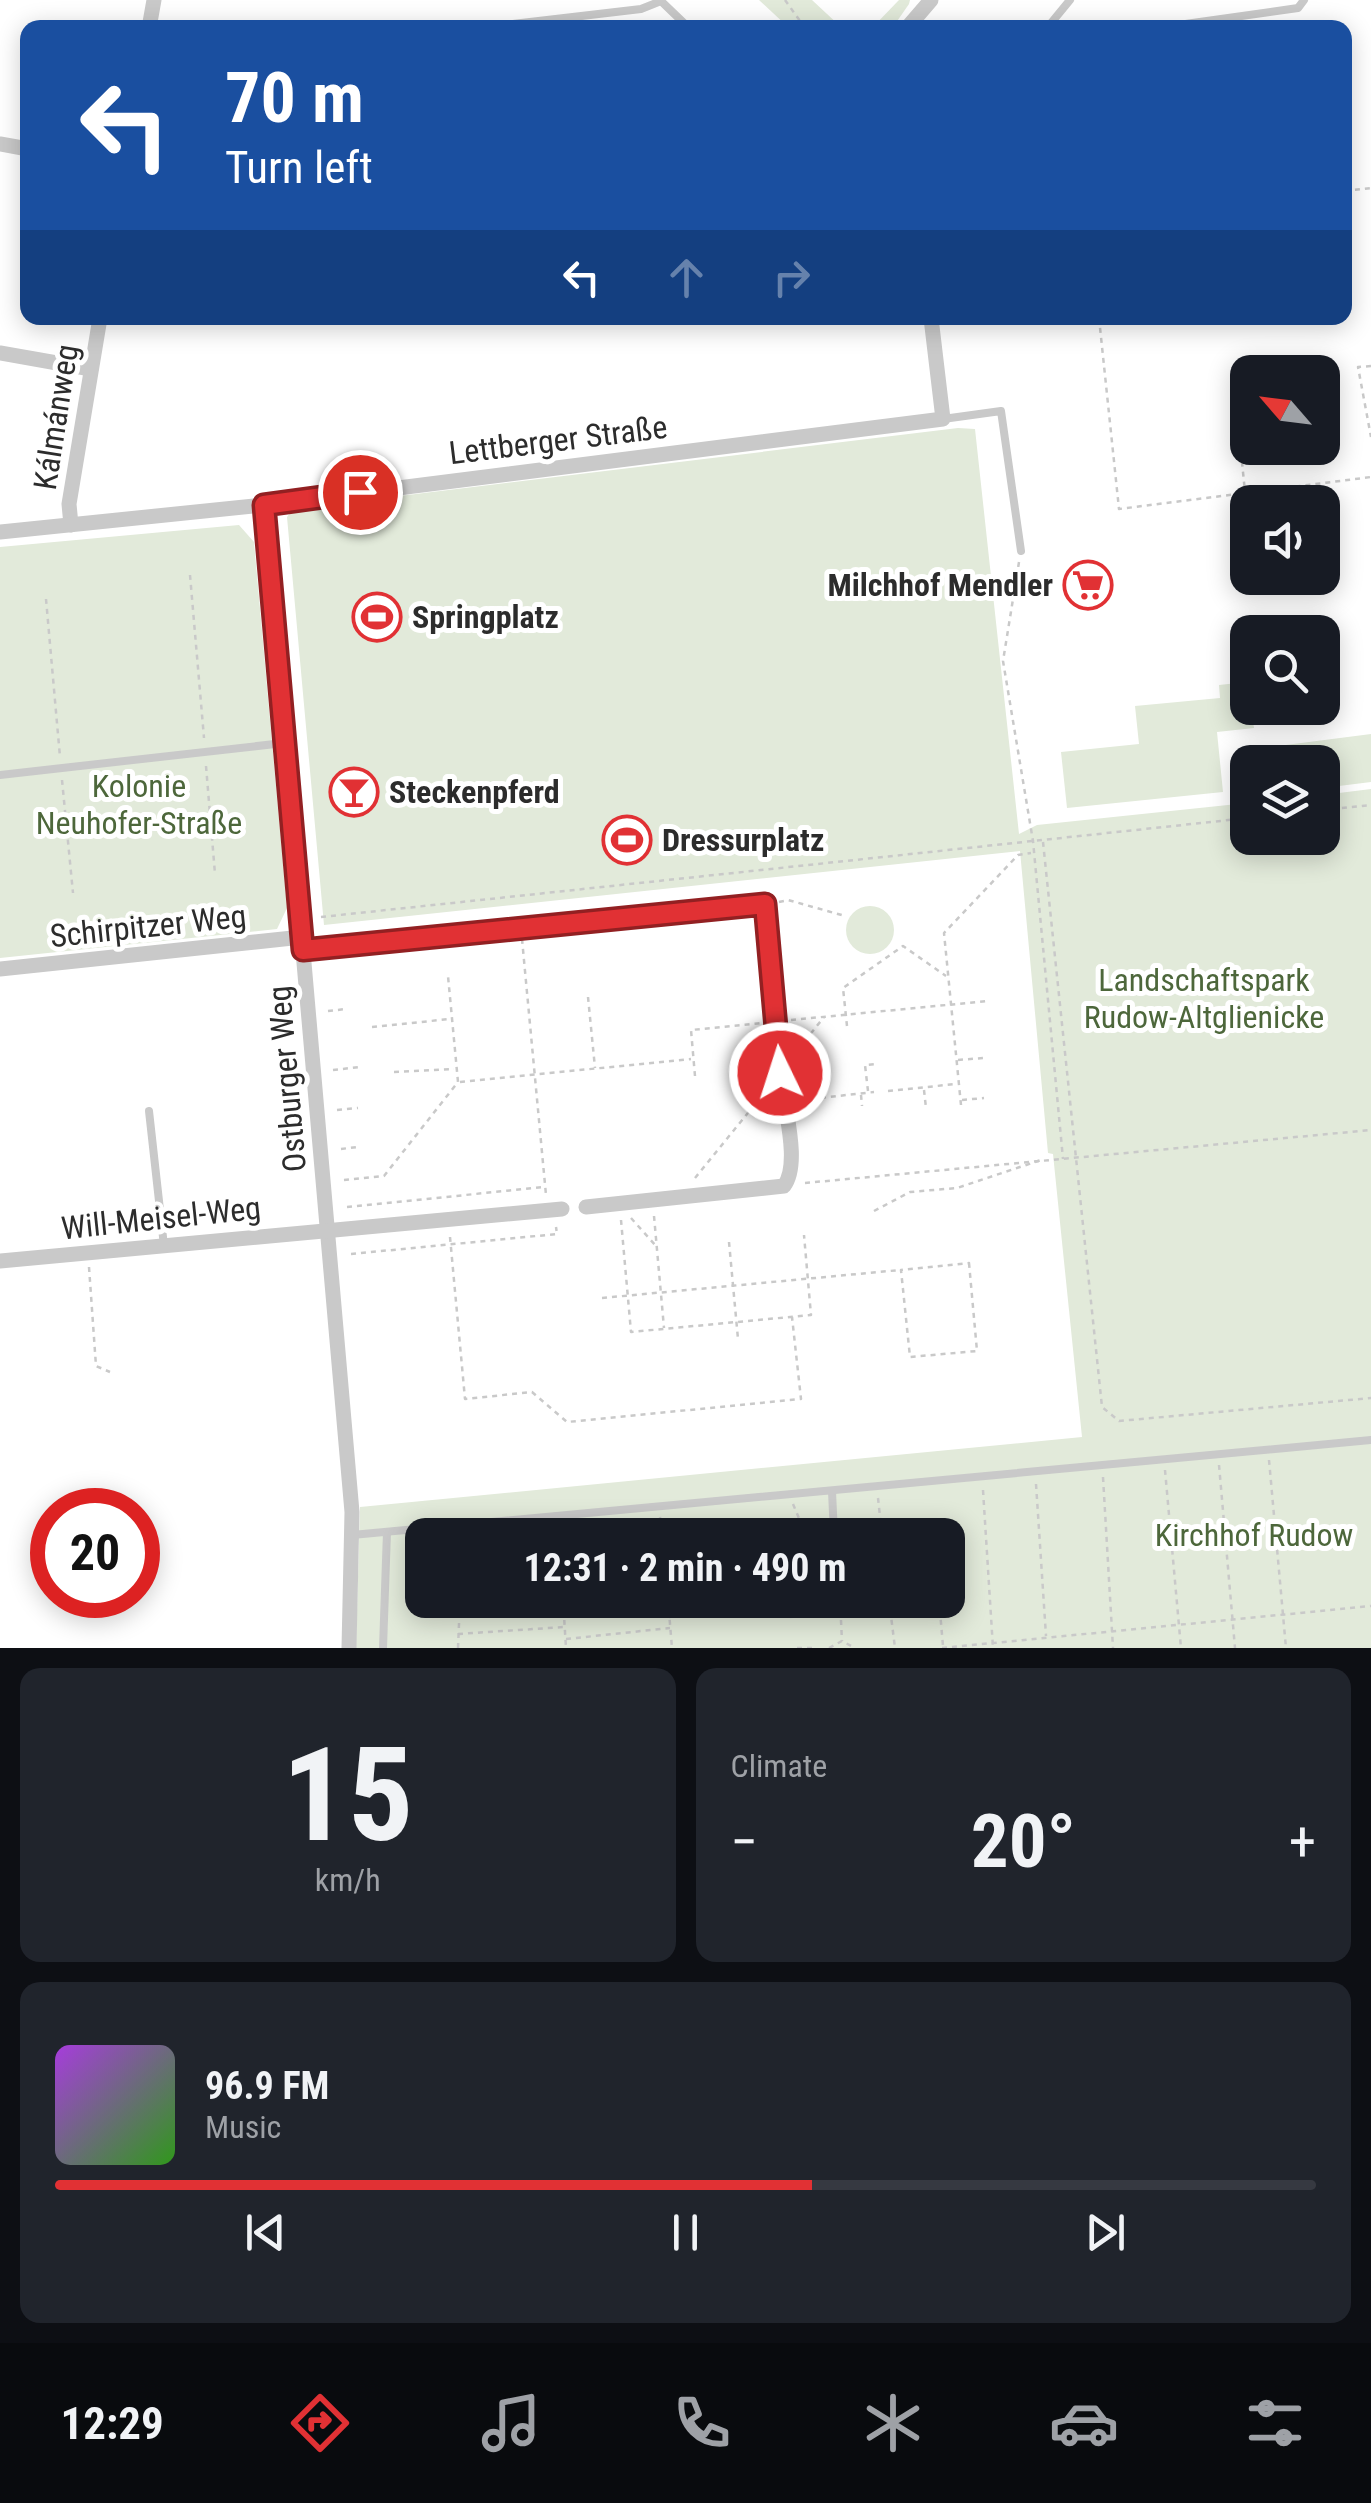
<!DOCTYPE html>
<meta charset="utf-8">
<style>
:root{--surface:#171b24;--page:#20242c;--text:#f1f3f6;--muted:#9ea1a6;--line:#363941;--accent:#e13134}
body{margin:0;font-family:"Roboto Condensed",sans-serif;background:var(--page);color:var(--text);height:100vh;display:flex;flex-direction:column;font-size:38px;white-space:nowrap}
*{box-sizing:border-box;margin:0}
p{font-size:32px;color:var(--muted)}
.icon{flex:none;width:55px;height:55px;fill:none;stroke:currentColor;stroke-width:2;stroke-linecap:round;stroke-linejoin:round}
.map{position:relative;height:1648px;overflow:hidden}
.sheet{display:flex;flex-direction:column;gap:20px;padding:20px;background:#0d0f14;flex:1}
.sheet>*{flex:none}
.top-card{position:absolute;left:20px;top:20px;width:1332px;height:305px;border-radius:20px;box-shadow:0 5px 25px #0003;background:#1a4fa0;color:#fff;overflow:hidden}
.needle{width:65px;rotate:298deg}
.tools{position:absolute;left:1230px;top:355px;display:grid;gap:20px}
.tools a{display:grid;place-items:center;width:110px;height:110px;border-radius:20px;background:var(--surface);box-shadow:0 5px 25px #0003;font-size:50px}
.speed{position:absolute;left:30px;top:1488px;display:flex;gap:20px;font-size:50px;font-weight:700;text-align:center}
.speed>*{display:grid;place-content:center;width:130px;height:130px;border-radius:50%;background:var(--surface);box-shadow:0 5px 25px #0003;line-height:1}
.speed .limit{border:15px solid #d22;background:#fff;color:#111}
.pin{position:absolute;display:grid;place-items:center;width:85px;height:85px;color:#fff;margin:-42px;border:5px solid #fff;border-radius:50%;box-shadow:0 2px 10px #0007}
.me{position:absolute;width:110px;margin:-55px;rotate:356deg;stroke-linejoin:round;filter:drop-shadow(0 0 8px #0008)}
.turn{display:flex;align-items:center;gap:35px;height:210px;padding:0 40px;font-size:45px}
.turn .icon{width:130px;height:130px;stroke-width:2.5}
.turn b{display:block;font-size:70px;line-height:85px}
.lanes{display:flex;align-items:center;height:95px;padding:0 40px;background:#0003;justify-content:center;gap:50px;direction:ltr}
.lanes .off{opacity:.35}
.big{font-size:75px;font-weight:700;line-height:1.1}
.sheet .card{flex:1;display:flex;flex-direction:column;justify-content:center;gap:15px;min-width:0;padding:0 35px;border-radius:20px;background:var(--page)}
.sheet .dial{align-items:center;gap:0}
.dial b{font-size:130px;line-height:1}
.song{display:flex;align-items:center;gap:30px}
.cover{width:120px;height:120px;border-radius:15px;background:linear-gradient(135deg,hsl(280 70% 55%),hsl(110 70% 35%))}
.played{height:10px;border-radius:5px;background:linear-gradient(90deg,var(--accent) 60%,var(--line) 60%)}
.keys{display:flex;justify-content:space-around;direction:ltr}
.heat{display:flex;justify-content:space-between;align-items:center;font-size:55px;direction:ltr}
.sheet .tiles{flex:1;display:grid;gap:20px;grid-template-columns:1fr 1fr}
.card:last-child{grid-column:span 2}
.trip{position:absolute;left:405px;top:1518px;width:560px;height:100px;border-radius:20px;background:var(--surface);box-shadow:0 5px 25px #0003;font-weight:700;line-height:100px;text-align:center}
.menu{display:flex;height:160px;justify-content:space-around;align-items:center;background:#090b0e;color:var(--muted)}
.menu .icon{width:70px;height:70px}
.menu .active{color:var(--accent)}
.menu b{font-size:45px;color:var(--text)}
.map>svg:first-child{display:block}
</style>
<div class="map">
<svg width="1371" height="1648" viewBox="0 0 1371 1648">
<rect width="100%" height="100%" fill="#fff"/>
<g fill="#e2eada" fill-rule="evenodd">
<path d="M759,0H812L841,27H788Z"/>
<path d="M899,0H910L909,4L893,27H873Z"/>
<path d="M958,428L975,429L1019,834L1037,825L1247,803L1248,838H1322L1323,795L1371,789V1648H356L360,1507L1082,1437L1053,1154L1048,1153L1020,851L324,925L287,517L293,509ZM422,1535H948V1600H422Z"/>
<path d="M239,525L254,542L287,908L277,929L0,958V547Z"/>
<path d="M1247,682L1254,728L1217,732L1223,792L1067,808L1061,752L1139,744L1135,706L1220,698L1219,685Z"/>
<path d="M1371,734V782L1323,788L1322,762H1248L1247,798H1244L1238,751Z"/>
<circle cx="870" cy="930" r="24"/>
</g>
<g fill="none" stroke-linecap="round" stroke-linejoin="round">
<g stroke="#c9c9c9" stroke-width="2.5" stroke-dasharray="5 5" stroke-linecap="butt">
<path d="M785,0L805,28"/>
<path d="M1345,191L1371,188"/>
<path d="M1099,318L1119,509L1371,477"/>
<path d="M1371,366L1358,367L1371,437"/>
<path d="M1234,382L1245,492"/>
<path d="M1019,562L1003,661L1033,841L1063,1159"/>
<path d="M190,575L204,738"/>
<path d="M46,599L60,757"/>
<path d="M206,766L215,874"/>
<path d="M62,780L73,893"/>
<path d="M1322,810L1371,805"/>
<path d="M1043,842L1102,1407L1119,1421L1371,1398"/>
<path d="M779,902L788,900L845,916"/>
<path d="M321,917L1248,818"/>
<path d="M522,939L546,1195"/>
<path d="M588,997L595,1068"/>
<path d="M328,1011L346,1009"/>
<path d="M791,1020L988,1001"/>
<path d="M847,1026L843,988L903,946L946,976"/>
<path d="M372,1027L450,1019"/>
<path d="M792,1057L824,1017"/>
<path d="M958,1060L984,1058"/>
<path d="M333,1070L360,1067"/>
<path d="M394,1072L454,1069"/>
<path d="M695,1076L691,1030L763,1023"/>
<path d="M460,1082L691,1059"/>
<path d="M924,1090L926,1108"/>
<path d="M868,1091L865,1065L876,1064"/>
<path d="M888,1091L956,1084"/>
<path d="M861,1095L862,1106"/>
<path d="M801,1100L874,1092"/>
<path d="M962,1100L984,1098"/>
<path d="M961,1105L944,933L1018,855L1031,853"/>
<path d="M337,1110L358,1108"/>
<path d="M341,1149L357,1147"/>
<path d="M695,1178L769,1087"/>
<path d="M344,1180L384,1176L458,1082L448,976"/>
<path d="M805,1183L1371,1130"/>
<path d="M347,1207L544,1187"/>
<path d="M874,1211L910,1192L957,1188L1041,1160"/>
<path d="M654,1216L664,1328"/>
<path d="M631,1218L656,1246"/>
<path d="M621,1220L631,1332L811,1315L804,1235"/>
<path d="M450,1237L465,1399L532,1392L567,1422L801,1399L792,1317"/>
<path d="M729,1242L738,1339"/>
<path d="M351,1254L557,1234L556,1227"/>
<path d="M969,1263L977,1351L910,1357L901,1270Z"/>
<path d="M89,1267L96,1366L110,1372"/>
<path d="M602,1298L900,1270"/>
<path d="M1269,1460L1286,1648"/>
<path d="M1219,1465L1235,1648"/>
<path d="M1165,1470L1181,1648"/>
<path d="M1103,1477L1113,1648"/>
<path d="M1036,1484L1046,1636"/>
<path d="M983,1490L993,1648"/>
<path d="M878,1498L882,1535"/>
<path d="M793,1504L806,1535"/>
<path d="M660,1517L662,1535"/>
<path d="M563,1600L566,1648"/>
<path d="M668,1600L672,1648"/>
<path d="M840,1600L842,1641"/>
<path d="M889,1600L895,1648"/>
<path d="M939,1600L943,1646"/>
<path d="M773,1607L790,1617L841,1612"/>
<path d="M807,1614L808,1600"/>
<path d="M669,1617L772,1606V1600"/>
<path d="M458,1634L564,1627"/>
<path d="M566,1639L670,1628"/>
<path d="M458,1648L460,1600"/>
<path d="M797,1648H812"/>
<path d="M829,1648L842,1641L855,1648"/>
<path d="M942,1648L1371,1606"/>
</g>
<g stroke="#c9c9c9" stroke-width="8">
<path d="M660,0L689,28"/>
<path d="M479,28L641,9L661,1"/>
<path d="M1047,28L1070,0"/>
<path d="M1157,28L1298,8L1304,0"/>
<path d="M943,419L1001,411L1021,551"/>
<path d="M0,775L284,743"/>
<path d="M303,950L765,904L784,1096"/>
<path d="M149,1111L164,1246"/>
<path d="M832,1491L834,1535"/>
<path d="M352,1535L1371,1440"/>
<path d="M383,1648L387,1532"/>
</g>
<g stroke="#c9c9c9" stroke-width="15">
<path d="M149,28L154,0"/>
<path d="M907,28L931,0"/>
<path d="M0,144L28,149"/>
<path d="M0,353L91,369"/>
<path d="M264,505L352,1512L349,1648"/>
<path d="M71,525L69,504L100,318"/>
<path d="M0,532L264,505L943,419L931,318"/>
<path d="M0,969L302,937"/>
<path d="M586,1207L784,1186C799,1166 787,1119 784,1096"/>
<path d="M0,1261L562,1209"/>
</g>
</g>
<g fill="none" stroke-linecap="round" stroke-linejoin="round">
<g stroke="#922022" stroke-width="25">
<path id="route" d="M360,492L264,505L303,950L765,904L780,1073"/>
</g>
<use href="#route" stroke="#e13134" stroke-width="18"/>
</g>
<defs>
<g id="supermarket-ring" transform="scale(2.5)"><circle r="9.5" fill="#fff" stroke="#e13134" stroke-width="1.5"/><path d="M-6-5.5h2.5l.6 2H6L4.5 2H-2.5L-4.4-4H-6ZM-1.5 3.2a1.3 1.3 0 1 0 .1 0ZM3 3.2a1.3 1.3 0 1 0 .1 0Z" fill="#e13134"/></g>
<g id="stadium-ring" transform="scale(2.5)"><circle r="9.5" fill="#fff" stroke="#e13134" stroke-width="1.5"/><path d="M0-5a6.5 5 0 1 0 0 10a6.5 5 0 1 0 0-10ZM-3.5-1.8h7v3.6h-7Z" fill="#e13134"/></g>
<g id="bar-ring" transform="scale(2.5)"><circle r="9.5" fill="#fff" stroke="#e13134" stroke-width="1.5"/><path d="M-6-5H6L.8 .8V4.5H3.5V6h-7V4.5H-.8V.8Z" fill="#e13134"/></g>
</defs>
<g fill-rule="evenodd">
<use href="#supermarket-ring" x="1088" y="585"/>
<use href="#stadium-ring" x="377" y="617"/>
<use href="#bar-ring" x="354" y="792"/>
<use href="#stadium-ring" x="627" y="840"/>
</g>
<g text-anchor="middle" stroke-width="10" stroke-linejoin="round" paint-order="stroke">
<g font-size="32" fill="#2c2c2c" stroke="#fff">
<text transform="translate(56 417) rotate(-81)" y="11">Kálmánweg</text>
<text transform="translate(558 440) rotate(-7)" y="11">Lettberger Straße</text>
<text transform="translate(148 926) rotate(-6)" y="11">Schirpitzer Weg</text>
<text transform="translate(287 1079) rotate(-95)" y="11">Ostburger Weg</text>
<text transform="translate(161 1218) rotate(-6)" y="11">Will-Meisel-Weg</text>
</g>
<g font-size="32" font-weight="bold" fill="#2c2c2c" stroke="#fff" text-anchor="start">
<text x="1053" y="596" text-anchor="end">Milchhof Mendler</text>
<text x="412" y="628">Springplatz</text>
<text x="389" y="803">Steckenpferd</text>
<text x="662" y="851">Dressurplatz</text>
</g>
<g font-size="32" fill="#4d673b" stroke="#fff">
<text x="139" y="797">Kolonie<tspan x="139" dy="37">Neuhofer-Straße</tspan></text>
<text x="1204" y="991">Landschaftspark<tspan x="1204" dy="37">Rudow-Altglienicke</tspan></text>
<text x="1254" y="1546">Kirchhof Rudow</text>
</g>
</g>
</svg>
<div class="tools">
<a><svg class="needle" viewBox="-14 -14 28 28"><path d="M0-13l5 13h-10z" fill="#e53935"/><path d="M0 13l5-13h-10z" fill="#9ea1a6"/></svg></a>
<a><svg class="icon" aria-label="sound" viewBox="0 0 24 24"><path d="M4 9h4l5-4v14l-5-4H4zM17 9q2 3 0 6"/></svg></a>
<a><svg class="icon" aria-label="search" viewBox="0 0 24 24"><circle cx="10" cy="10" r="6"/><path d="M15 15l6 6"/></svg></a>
<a><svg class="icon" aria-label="layers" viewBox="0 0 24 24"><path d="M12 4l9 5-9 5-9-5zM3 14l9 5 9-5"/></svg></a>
</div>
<div class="speed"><div class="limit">20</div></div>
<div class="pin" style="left:360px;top:492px;background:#d93025"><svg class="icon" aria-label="arrive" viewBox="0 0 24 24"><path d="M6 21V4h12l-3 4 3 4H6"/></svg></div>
<svg class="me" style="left:780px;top:1073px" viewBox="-20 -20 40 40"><circle r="17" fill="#e13134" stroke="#fff" stroke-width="3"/><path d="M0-11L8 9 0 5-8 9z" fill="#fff"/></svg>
<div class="trip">12:31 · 2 min · 490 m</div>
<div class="top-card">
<div class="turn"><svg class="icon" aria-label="left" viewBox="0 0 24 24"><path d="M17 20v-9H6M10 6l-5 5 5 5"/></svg><div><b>70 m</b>Turn left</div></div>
<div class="lanes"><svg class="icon" aria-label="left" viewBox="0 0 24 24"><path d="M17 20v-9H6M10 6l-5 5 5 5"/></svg><svg class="icon off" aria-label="ahead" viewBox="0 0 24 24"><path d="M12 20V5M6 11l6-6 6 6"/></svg><svg class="icon off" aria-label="right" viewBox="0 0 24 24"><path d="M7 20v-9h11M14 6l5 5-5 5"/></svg></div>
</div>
</div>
<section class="sheet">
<div class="tiles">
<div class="card dial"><b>15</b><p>km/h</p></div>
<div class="card"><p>Climate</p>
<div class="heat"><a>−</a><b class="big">20°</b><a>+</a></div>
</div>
<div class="card">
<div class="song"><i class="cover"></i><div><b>96.9 FM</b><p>Music</p></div></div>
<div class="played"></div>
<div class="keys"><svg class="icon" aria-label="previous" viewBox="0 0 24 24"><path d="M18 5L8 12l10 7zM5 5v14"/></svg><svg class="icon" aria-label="pause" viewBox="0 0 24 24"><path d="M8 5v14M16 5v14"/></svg><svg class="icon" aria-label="next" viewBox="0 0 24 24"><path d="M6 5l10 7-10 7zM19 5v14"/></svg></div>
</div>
</div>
</section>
<nav class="menu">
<b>12:29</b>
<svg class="icon active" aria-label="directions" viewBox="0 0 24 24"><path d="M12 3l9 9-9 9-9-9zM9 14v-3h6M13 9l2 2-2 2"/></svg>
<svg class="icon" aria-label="music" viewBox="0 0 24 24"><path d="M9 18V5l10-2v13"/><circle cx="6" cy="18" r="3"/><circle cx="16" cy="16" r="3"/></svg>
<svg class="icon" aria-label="phone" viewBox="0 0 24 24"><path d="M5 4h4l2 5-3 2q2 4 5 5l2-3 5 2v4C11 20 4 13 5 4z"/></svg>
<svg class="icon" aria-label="climate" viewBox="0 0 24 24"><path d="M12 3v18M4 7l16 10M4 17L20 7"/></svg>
<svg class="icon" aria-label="car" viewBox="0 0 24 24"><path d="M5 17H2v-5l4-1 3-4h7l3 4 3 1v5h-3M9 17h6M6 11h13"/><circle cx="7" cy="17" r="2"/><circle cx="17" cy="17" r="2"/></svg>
<svg class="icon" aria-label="filters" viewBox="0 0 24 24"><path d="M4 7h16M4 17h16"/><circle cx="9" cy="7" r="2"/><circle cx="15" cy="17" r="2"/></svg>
</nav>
